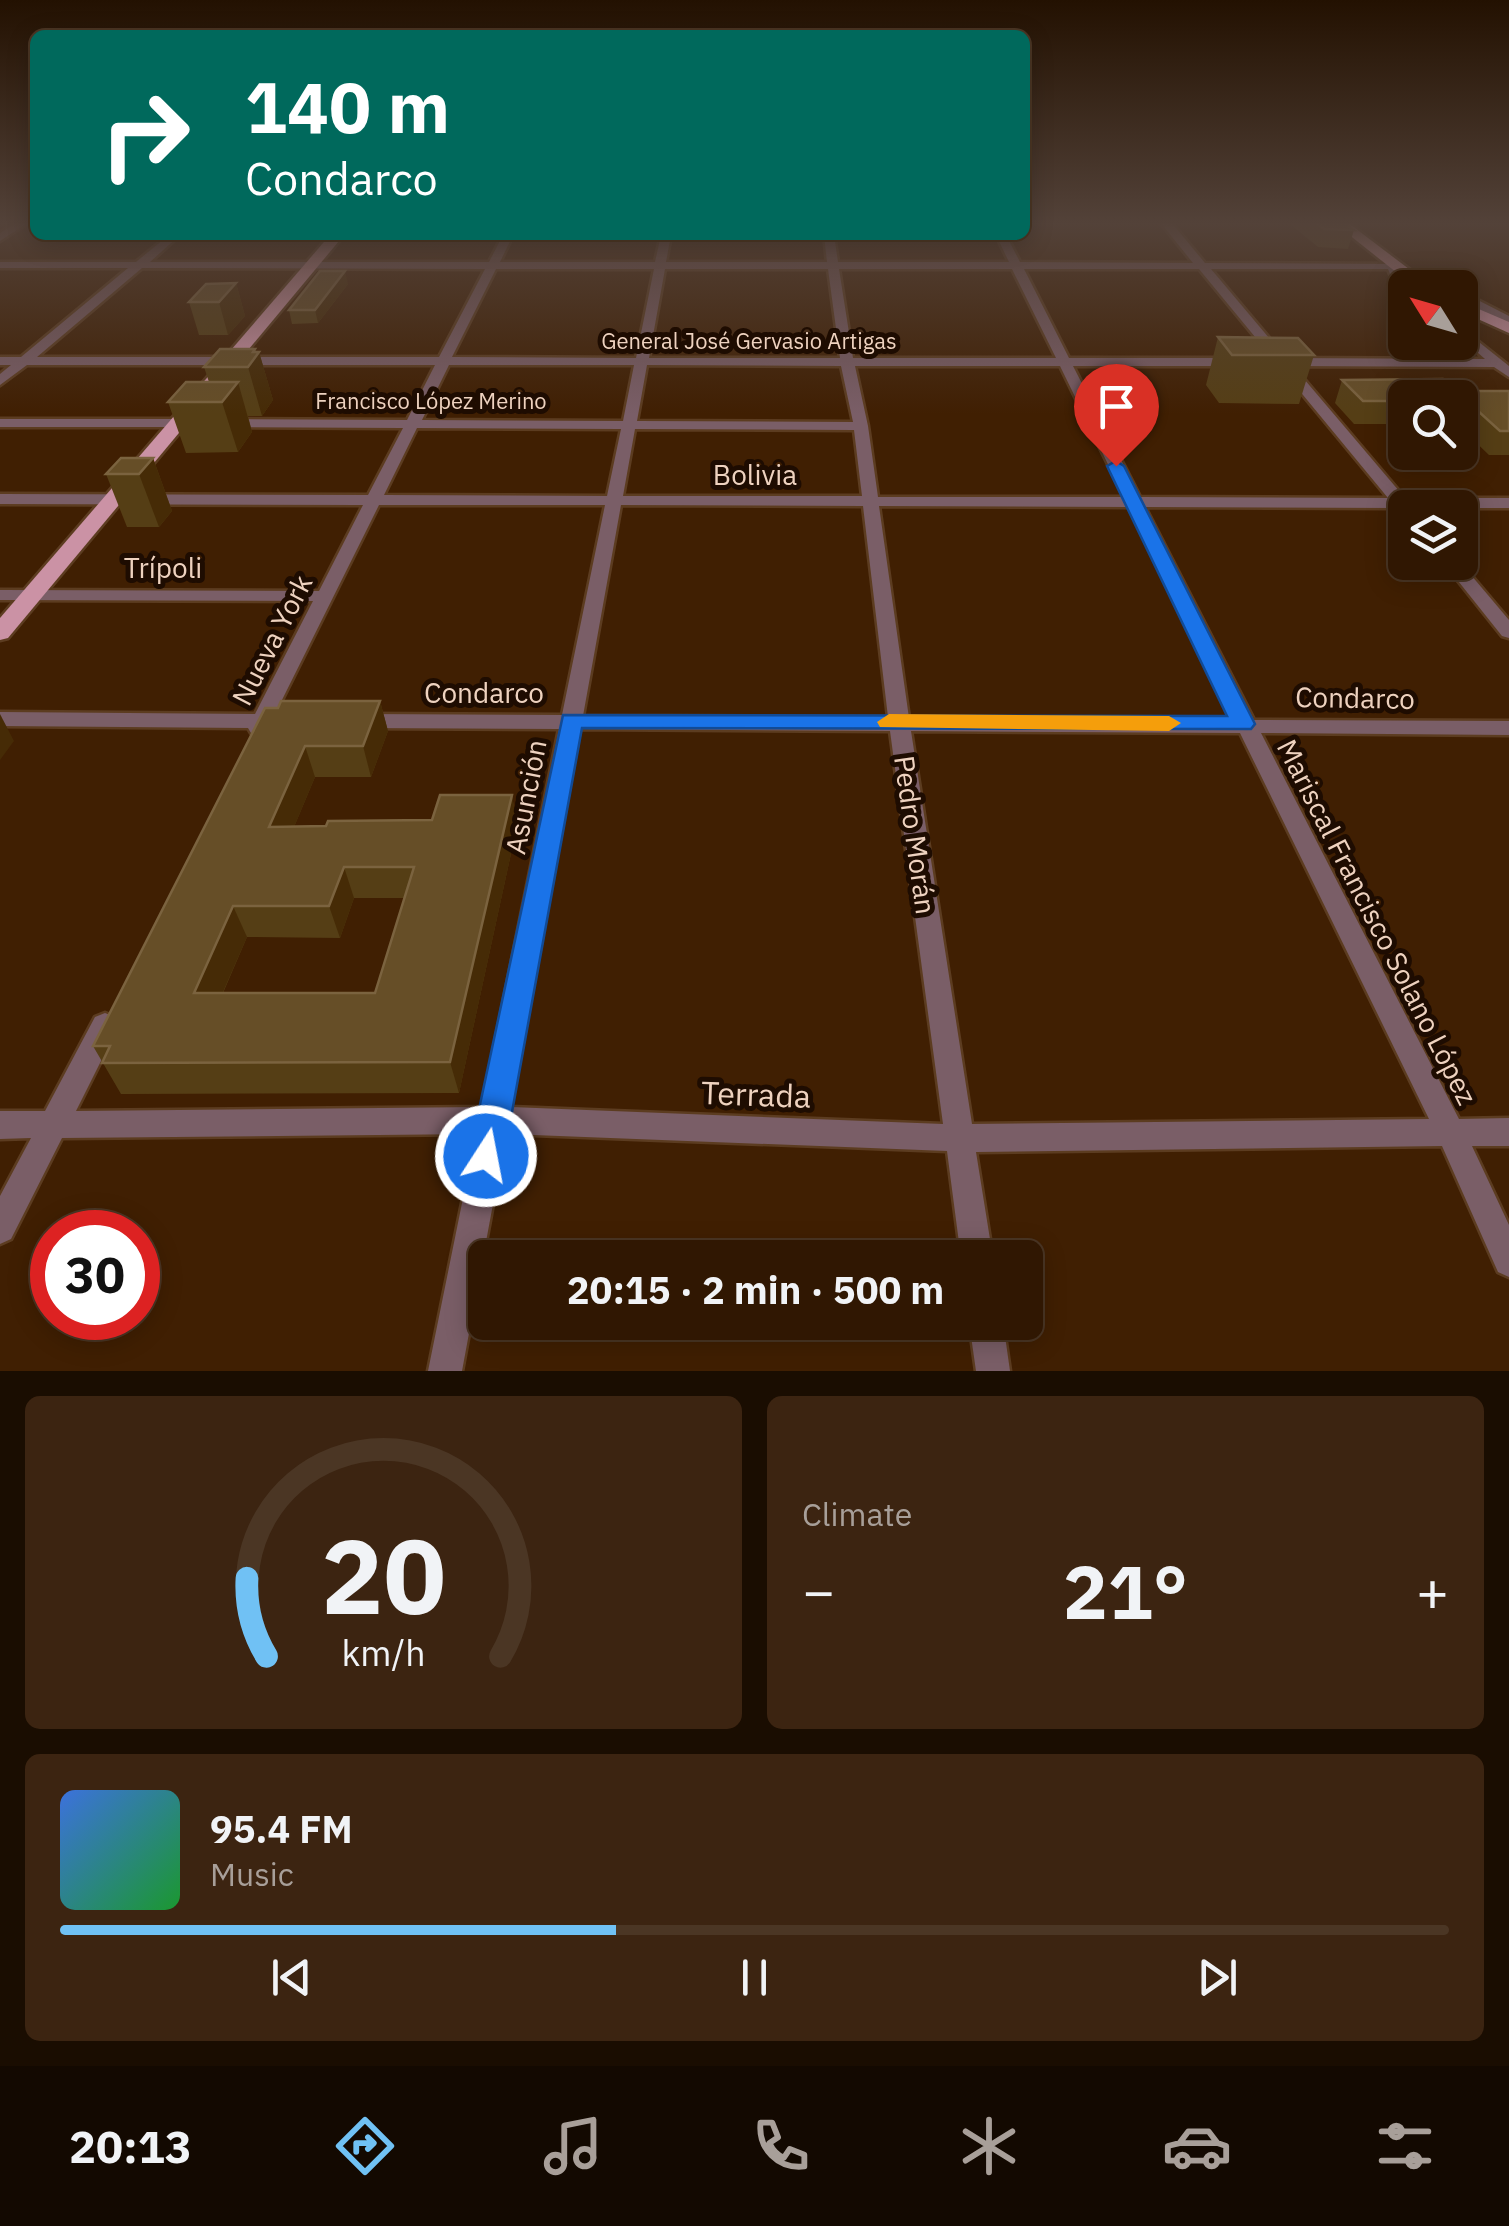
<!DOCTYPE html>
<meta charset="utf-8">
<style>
:root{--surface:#301702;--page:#3c2411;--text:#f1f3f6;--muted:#a89f99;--line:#4b3624;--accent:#70c1f4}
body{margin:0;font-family:"IBM Plex Sans",sans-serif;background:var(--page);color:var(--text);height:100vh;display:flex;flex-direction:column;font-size:38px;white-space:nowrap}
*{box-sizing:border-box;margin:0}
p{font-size:32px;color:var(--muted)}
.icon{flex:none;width:55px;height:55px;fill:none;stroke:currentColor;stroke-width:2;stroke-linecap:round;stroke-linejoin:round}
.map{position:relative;height:1371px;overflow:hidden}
.side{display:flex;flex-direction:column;gap:25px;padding:25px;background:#1a0d01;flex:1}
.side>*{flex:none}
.top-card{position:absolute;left:30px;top:30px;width:1000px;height:210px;border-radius:15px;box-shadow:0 5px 25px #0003,0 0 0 2px var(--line);background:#00695c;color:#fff;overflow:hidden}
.needle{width:65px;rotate:307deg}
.controls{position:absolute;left:1388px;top:270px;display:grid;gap:20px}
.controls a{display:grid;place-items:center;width:90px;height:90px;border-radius:15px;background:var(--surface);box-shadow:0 5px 25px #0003,0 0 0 2px var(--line);font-size:50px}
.speed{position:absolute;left:30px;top:1210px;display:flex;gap:20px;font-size:50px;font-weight:700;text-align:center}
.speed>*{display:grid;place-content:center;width:130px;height:130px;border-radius:50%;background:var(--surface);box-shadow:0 5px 25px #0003,0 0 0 2px var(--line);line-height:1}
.speed .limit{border:15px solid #d22;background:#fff;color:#111}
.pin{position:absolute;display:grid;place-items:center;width:85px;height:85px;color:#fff;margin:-102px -42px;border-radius:50% 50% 50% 0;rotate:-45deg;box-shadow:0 0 10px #0007}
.pin .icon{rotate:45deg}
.me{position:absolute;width:110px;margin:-55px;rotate:11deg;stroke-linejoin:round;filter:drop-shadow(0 0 8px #0008)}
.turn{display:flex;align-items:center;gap:35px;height:210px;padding:0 50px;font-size:45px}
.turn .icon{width:130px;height:130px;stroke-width:2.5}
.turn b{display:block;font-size:70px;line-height:85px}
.big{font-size:75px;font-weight:700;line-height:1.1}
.side .card{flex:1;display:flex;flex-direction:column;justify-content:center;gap:15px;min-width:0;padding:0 35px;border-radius:15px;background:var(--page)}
.side .dial{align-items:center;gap:0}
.dial svg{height:260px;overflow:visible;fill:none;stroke:var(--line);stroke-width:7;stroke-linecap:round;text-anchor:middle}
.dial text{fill:var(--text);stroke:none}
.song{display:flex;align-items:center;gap:30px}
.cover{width:120px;height:120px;border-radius:15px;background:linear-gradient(135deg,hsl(220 70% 55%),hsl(130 70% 35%))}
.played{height:10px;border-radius:5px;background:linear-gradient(90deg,var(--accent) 40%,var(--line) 40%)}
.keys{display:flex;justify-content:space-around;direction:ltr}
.heat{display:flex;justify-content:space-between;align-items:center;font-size:55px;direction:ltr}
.side .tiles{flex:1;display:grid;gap:25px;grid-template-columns:1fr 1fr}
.card:last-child{grid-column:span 2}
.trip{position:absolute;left:468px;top:1240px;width:575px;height:100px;border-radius:15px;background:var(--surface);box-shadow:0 5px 25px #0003,0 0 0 2px var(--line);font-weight:700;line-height:100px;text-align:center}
.tab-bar{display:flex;height:160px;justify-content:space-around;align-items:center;background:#130901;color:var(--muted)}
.tab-bar .icon{width:70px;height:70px}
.tab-bar .on{color:var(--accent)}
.tab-bar b{font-size:45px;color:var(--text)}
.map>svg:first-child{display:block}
</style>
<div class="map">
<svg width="1509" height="1371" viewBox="0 0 1509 1371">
<rect width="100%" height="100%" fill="#401f02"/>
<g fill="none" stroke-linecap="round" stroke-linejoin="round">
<g stroke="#5c3c20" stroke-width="5">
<g id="minor">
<path d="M17,222H29L0,241V233Z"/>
<path d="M1160,222H1171L1205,263L1397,264L1401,276L1413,288L1404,290L1392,279L1388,269H1211L1286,358L1485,359L1460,337V327L1509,366V377L1494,367L1293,366L1405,498H1509V508H1405L1404,512L1396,508L1145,507L1254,720L1509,721V735L1261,733L1459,1119L1509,1118V1146H1472L1509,1225V1277L1498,1272L1442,1146L976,1152L993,1258H961L947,1151L506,1134L462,1371H428L476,1134L62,1138L11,1239L0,1244V1196L31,1138L0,1139V1111H45L95,1017L105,1013L115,1017L119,1025L76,1111L482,1107L559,729L362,728L352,721L362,714L562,715L605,505H379L275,714L290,716L293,721L290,726L269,728L258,735L251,733L248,728L0,726V712L255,714L313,601L0,600V590L319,591L363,505L0,504V494L368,495L403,428L222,427L215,423L222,419L407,420L435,365H27L0,385V374L11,365H0V357H21L128,268H0V262H136L169,235H180L150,262H489L503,235H513L500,262H655L661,235H671L666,262H827L824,235H834L838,262H1009L996,235H1006L1020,262L1193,263ZM142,268L485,269L439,357H37ZM496,269H654L636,358L452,357ZM665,269H828L840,358H649ZM839,269H1012L1056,358H853ZM1024,269H1199L1388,498L1140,497L1073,366H1238L1245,362L1238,358H1069ZM449,365H634L623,421L422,420ZM647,365L841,366L853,422L637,421ZM855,366H1060L1124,497H878L868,426ZM417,428L621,429L607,496L384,495ZM635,429L854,430L862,496H623ZM621,505L863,506L888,717L583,716ZM879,506L1129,507L1233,719L909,718ZM580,729L890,731L943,1124L511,1107ZM911,731L1240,733L1429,1119L972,1124Z"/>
<path d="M1460,291L1509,316V325L1460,300Z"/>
<path d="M0,419H193L200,423L193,427H0Z"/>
<path d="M1443,562H1460L1509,620V638L1502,636Z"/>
<path d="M969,1322H1003L1010,1371H976Z"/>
</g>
</g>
<g stroke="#5c3c20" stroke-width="5">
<g id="major">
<path d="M1333,222H1347L1434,288H1416Z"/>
<path d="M330,235H344L8,638L0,640V618Z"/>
<path d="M1460,301L1509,322V333L1460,311Z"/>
</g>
</g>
<use href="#minor" fill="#7a5e67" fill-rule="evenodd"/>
<use href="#major" fill="#cb92a5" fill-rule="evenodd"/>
</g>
<g fill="#553e15" fill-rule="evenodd">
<path d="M1290,222H1343L1354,230L1348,249L1318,247L1290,224Z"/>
<path d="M236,283L245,316L228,335H199L189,302Z"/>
<path d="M348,284L318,323L292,324L289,310Z"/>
<path d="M1218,337L1314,355L1299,404L1219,403L1206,385Z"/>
<path d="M255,349L256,352H259L273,400L262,416H248L252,432L238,452L186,453L168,402L209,382L204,367Z"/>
<path d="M1342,380L1457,391H1509V455H1489L1460,427V398H1405V424H1354L1335,403Z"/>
<path d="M153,458L172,511L159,527H127L106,474Z"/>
<path d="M380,701L388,731L371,777H315L294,827L326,826L432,820L512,795L517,826L459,1093L121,1094L93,1046L278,708ZM354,898H404L375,993H223L247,937L340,938Z"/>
</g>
<g fill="#462b06">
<path d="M345,271L348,284L318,323L315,310Z"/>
<path d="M236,283L245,316L228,335L219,302Z"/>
<path d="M255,349L257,355L259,352L273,400L262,416L248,367L253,352Z"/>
<path d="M238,382L252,432L238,452L222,402Z"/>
<path d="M153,458L172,511L159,527L139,474Z"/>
<path d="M380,701L388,731L371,777L363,746Z"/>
<path d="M0,714L14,741L0,760Z"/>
<path d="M305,746L315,777L281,858L269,827Z"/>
<path d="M512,795L517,826L459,1093L450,1062Z"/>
<path d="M344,867L354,898L340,938L329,906Z"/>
<path d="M233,906L247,937L209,1024L194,993Z"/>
</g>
<g fill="#664e27" stroke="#7b633f" stroke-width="2.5" fill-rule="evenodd">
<path d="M1316,222H1343L1354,230L1324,229Z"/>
<path d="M320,271H345L315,310H289Z"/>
<path d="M236,283L219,302H189L206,284Z"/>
<path d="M1218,337L1298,338L1314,355H1232Z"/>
<path d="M220,349H255L253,352H259L248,367H204Z"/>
<path d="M1443,379L1461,395L1457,391H1509V431H1500L1466,400H1460V398H1405V401H1363L1342,380Z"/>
<path d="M186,382H238L222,402H168Z"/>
<path d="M121,458H153L139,474H106Z"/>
<path d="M281,701H380L363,746H305L269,827L326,826L328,821L432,820L440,795H512L450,1062L102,1063L110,1046H93L265,708H278ZM344,867H414L375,993H194L233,906H329Z"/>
</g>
<linearGradient id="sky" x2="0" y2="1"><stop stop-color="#231101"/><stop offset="0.54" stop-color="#534239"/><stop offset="1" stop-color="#534239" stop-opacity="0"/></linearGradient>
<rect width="1509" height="414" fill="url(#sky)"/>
<path fill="#1a73e8" stroke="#114b97" stroke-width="2.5" d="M1116,461L1124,466L1255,724L1251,729L582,728L504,1156L499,1167L486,1172L474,1167L469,1156L563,715L1227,716L1107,466Z"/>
<path fill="#f59e0b" d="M889,714L1169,716L1181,723L1169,731L880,727L877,722Z"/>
<g text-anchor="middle" stroke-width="10" stroke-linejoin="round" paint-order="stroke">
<g font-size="22" fill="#eed2bf" stroke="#1e0c01">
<text x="749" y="349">General José Gervasio Artigas</text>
<text x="431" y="409">Francisco López Merino</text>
</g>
<g font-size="28" fill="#eed2bf" stroke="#1e0c01">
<text x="755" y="485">Bolivia</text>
<text x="163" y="578">Trípoli</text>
<text transform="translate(272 640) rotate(-63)" y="10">Nueva York</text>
<text x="484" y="703">Condarco</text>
<text transform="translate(1355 698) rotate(1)" y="10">Condarco</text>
<text transform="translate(526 797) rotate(-79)" y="10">Asunción</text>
<text transform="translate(915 835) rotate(82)" y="10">Pedro Morán</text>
<text transform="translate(1377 922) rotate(63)" y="10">Mariscal Francisco Solano López</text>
</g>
<g font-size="32" fill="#eed2bf" stroke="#1e0c01">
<text transform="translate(756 1095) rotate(2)" y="11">Terrada</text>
</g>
</g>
</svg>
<div class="controls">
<a><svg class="needle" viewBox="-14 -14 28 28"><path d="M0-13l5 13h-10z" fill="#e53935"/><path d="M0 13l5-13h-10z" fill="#a89f99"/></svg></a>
<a><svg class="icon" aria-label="search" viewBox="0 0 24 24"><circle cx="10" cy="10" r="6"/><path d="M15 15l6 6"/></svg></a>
<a><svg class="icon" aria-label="layers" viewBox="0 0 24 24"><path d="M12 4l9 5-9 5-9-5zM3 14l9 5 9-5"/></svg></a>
</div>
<div class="speed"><div class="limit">30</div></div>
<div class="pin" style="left:1116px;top:466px;background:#d93025"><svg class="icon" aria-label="arrive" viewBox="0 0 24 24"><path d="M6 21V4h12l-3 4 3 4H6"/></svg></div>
<svg class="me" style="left:486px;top:1156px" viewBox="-20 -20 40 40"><circle r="17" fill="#1a73e8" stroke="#fff" stroke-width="3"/><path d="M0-11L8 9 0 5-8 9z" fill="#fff"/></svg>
<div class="trip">20:15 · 2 min · 500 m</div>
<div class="top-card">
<div class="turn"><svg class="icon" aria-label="right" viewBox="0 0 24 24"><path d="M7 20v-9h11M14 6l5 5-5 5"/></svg><div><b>140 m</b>Condarco</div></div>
</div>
</div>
<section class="side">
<div class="tiles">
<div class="card dial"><svg viewBox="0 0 100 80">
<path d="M14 69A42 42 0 1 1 86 69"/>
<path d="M14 69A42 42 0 0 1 8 45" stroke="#70c1f4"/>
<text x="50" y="56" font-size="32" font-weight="700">20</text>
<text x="50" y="72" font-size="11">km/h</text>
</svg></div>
<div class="card"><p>Climate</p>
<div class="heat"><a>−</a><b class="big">21°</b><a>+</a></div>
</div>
<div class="card">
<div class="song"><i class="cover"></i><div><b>95.4 FM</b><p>Music</p></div></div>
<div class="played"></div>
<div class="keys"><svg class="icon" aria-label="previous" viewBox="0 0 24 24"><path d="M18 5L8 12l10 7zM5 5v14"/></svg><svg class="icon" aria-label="pause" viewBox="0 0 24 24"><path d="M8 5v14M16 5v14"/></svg><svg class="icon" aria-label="next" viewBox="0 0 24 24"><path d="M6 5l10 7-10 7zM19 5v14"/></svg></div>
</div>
</div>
</section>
<nav class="tab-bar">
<b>20:13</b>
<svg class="icon on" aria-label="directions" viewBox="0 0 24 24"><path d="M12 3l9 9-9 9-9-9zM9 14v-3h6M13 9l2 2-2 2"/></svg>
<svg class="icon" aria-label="music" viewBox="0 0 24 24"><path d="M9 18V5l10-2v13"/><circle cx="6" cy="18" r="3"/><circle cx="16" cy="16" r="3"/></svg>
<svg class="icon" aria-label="phone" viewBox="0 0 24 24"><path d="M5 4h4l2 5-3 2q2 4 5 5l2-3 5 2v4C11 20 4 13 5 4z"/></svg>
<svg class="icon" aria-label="climate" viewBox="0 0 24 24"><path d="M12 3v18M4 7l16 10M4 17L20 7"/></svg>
<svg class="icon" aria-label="car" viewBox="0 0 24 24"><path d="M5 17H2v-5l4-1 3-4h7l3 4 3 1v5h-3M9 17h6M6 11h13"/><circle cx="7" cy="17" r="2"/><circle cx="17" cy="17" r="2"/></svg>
<svg class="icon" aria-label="filters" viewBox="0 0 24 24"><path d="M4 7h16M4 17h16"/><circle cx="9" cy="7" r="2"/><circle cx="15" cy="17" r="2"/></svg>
</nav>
